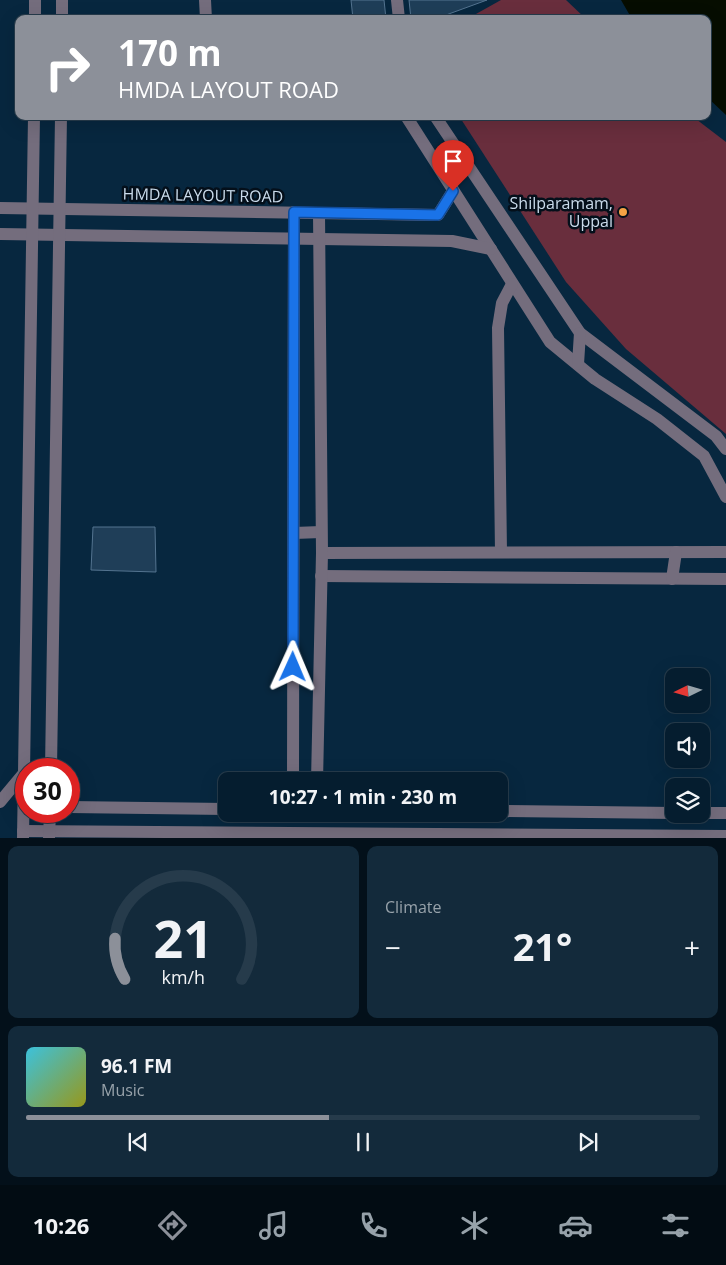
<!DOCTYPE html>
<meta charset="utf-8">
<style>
:root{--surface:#051d2f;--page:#132a3b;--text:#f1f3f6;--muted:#97a2aa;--line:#263b4b;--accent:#8c9099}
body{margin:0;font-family:"Open Sans",sans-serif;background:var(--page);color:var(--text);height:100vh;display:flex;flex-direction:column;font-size:19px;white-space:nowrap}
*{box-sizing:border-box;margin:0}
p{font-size:16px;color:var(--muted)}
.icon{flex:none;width:28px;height:28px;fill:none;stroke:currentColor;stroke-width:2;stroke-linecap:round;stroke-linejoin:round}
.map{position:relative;height:838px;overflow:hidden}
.drawer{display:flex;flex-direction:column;gap:8px;padding:8px;background:#03101a;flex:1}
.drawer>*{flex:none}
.hud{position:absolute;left:15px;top:15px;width:696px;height:105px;border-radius:10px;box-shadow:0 5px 20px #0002,0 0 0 1px var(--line);background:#8c9099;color:#fff;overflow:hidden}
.needle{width:32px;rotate:265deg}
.controls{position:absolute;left:665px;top:668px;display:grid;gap:10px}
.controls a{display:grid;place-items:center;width:45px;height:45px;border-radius:10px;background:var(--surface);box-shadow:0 5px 20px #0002,0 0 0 1px var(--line);font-size:25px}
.speed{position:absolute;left:15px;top:758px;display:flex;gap:10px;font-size:25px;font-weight:700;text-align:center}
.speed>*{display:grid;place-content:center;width:65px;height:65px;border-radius:50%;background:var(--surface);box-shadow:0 5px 20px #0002,0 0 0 1px var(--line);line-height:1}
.speed .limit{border:8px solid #d22;background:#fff;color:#111}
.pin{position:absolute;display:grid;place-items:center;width:42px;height:42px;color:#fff;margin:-51px -21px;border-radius:50% 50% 50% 0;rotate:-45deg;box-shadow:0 0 5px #0007}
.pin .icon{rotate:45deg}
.me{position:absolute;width:55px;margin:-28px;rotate:1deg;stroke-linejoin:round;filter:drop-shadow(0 0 4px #0008)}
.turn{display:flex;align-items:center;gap:18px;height:105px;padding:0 20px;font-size:22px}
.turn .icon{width:65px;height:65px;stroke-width:2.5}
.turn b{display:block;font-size:35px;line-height:42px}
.big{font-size:38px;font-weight:700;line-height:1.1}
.drawer .widget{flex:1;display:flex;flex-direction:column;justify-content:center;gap:8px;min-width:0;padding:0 18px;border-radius:10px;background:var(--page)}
.drawer .dial{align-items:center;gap:0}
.dial svg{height:130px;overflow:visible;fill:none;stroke:var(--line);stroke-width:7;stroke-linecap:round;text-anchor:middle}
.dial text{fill:var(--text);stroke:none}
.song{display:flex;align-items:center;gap:15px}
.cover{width:60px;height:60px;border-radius:8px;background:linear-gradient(135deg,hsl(190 70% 55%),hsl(60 70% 35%))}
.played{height:5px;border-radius:2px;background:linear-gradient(90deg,var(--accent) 45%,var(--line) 45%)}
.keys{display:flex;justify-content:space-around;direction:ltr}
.heat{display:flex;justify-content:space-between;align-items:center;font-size:28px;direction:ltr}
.drawer .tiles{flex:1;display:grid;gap:8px;grid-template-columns:1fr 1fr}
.widget:last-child{grid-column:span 2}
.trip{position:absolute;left:218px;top:772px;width:290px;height:50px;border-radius:10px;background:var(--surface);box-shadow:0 5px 20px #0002,0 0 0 1px var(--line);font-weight:700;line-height:50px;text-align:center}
.menu{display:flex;height:80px;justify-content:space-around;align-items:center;background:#020c13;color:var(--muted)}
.menu .icon{width:35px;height:35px}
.menu .on{color:var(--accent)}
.menu b{font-size:22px;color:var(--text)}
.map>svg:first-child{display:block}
</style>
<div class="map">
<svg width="726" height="838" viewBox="0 0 726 838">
<rect width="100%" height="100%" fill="#07273f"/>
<g fill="#692e3d">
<path d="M501,0H566L586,19H467Z"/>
<path d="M459,116H692L726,142V434L626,349L566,282Z"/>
</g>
<path fill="#060d00" d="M621,0H726V115L708,98V19H632Z"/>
<g fill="#1f3e58" stroke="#547490">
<path d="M351,0H384L386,19H353Z"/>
<path d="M409,0H487L435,19H411Z"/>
<path d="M93,527H155L156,572L91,570Z"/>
</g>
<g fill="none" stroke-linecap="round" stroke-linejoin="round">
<g stroke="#746d7d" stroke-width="12">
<path d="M62,0V19"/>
<path d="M205,0L206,19"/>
<path d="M397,0L399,19"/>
<path d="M35,19V0"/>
<path d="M406,116L550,342L595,379L657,419L704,456L726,497"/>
<path d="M435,116L580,333L716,436L726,449"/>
<path d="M0,208L438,215L453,191"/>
<path d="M0,234L452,241L491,249"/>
<path d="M578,364L580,333"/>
<path d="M294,533L321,532"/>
<path d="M501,552L498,328L502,303L512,284"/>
<path d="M322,553L726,552"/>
<path d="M321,576L726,579"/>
<path d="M672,579L676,552"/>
<path d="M51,769L61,116"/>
<path d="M293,781L294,212"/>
<path d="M317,781L322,553L319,213"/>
<path d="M0,802L24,773"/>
<path d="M69,807L226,809"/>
<path d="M499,811L674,813"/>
<path d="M701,813H726"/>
<path d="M23,831L726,836"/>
<path d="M23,838L34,116"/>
<path d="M49,838L50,811"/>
</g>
</g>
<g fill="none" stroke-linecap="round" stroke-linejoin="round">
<g stroke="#114b97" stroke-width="12">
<path id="route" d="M293,667L294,212L438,215L453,191"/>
</g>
<use href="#route" stroke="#1a73e8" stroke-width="9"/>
</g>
<circle fill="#f5a345" stroke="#040f1a" stroke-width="2" cx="623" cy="212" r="5"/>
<g text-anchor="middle" stroke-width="5" stroke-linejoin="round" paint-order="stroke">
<g font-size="16" fill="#cadbeb" stroke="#040f1a">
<text transform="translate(203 195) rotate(1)" y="6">HMDA LAYOUT ROAD</text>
</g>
<g font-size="16" fill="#cadbeb" stroke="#040f1a" text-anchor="end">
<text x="613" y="209">Shilparamam,<tspan x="613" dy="18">Uppal</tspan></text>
</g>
</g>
</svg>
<div class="controls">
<a><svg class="needle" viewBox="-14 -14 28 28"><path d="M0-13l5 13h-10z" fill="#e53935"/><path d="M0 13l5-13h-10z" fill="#97a2aa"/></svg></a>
<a><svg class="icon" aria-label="sound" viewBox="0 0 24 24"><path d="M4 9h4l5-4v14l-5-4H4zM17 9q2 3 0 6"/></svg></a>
<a><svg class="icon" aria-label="layers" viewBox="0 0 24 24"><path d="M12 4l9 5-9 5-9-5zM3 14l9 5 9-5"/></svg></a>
</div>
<div class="speed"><div class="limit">30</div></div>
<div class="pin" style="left:453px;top:191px;background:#d93025"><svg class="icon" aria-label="arrive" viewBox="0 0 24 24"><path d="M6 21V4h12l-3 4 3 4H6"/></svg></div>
<svg class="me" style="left:293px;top:667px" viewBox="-20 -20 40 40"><path d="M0-17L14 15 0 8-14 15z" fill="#1a73e8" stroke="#fff" stroke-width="4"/></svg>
<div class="trip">10:27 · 1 min · 230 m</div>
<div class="hud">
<div class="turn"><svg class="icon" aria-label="right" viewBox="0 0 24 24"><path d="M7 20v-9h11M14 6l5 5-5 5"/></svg><div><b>170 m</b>HMDA LAYOUT ROAD</div></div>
</div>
</div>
<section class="drawer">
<div class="tiles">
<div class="widget dial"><svg viewBox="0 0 100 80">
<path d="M14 69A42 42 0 1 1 86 69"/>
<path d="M14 69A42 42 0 0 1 8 44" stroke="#8c9099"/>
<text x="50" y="56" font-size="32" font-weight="700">21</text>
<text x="50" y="72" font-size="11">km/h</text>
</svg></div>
<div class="widget"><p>Climate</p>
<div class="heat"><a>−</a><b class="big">21°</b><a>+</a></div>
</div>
<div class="widget">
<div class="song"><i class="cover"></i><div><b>96.1 FM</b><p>Music</p></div></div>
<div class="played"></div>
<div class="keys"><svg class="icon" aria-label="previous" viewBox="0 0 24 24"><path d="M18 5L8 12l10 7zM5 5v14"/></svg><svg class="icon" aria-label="pause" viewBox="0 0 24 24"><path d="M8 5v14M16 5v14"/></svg><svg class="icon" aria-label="next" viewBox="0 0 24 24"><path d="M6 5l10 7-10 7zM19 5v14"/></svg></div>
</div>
</div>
</section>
<nav class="menu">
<b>10:26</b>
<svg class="icon on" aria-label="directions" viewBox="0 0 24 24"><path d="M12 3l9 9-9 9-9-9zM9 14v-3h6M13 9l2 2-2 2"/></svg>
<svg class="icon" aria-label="music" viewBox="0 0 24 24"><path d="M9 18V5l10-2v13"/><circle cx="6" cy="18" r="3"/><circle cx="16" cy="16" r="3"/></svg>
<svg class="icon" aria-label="phone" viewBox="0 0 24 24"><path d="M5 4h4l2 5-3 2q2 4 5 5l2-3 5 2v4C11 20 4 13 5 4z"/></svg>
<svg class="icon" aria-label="climate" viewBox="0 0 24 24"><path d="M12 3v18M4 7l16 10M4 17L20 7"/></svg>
<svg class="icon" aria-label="car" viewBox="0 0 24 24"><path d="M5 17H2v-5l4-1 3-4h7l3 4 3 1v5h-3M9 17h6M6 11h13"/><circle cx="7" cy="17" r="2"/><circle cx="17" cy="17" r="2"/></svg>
<svg class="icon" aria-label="filters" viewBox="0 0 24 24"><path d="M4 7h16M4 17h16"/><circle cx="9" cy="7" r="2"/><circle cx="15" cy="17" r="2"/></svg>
</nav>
